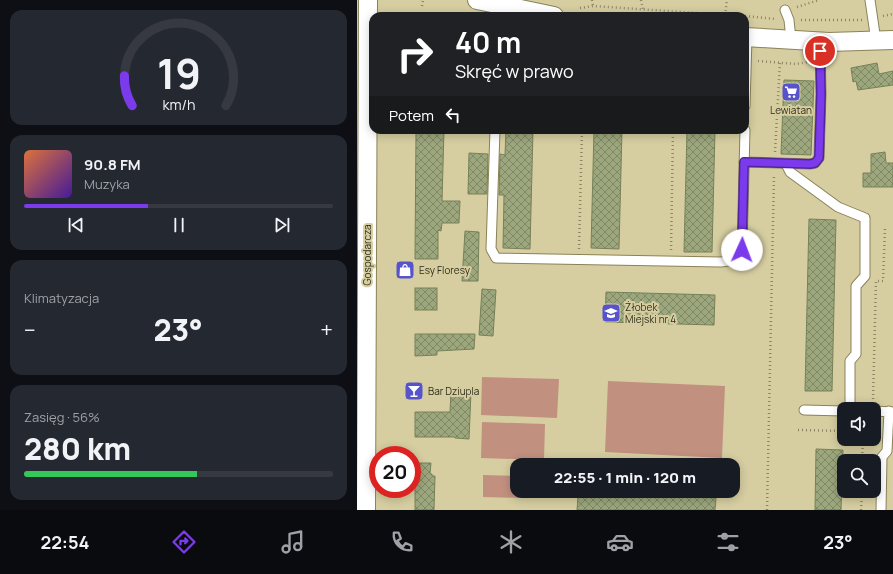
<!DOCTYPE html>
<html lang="pl">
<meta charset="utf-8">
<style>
:root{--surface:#171b24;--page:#242831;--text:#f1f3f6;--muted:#9ea1a6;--line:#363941;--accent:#7c3aed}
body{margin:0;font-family:Manrope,sans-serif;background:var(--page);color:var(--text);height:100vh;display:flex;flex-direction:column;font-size:15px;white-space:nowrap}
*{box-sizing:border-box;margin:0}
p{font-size:13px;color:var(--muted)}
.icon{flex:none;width:22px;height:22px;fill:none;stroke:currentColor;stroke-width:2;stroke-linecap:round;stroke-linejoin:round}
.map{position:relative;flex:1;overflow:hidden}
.details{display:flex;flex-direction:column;gap:10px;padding:10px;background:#0d0f14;width:357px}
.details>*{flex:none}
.hud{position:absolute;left:12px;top:12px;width:380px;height:122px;border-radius:12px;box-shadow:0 2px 10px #0003;background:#202124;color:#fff;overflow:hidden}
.fabs{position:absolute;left:480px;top:402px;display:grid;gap:8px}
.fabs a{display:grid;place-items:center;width:44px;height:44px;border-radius:8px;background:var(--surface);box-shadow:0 2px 10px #0003;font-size:20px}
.speed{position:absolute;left:12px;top:446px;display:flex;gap:8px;font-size:20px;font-weight:700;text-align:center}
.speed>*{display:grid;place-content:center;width:52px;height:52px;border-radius:50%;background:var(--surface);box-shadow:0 2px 10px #0003;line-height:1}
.speed .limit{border:6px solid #d22;background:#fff;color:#111}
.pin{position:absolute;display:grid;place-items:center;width:34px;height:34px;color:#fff;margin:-17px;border:2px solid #fff;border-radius:50%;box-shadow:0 1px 4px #0007}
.me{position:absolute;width:44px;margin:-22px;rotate:2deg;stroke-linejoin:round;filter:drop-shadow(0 0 3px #0008)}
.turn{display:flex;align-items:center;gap:14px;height:84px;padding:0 20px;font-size:18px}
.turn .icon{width:52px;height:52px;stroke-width:2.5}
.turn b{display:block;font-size:28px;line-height:34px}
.then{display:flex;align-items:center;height:38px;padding:0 20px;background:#0003;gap:8px;font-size:15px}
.big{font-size:30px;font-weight:800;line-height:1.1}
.details .widget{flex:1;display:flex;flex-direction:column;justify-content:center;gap:6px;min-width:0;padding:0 14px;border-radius:12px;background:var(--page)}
.details .dial{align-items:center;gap:0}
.dial svg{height:104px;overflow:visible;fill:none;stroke:var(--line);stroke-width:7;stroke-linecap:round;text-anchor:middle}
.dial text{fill:var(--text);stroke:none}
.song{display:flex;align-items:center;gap:12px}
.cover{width:48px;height:48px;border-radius:6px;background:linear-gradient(135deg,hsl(20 70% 55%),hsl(260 70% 35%))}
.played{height:4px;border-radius:2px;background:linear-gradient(90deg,var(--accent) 40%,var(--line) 40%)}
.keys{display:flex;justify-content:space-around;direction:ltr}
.heat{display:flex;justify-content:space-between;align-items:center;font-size:22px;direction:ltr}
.charge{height:6px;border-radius:3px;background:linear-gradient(90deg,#34c759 56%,var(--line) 0)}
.trip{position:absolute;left:153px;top:458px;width:230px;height:40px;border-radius:12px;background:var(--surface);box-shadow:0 2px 10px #0003;font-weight:800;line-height:40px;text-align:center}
.tabs{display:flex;height:64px;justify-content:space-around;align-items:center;background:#090b0e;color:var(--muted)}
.tabs .icon{width:28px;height:28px}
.tabs .active{color:var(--accent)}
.tabs b{font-size:18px;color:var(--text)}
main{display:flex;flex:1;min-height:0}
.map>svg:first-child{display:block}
</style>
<main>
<section class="details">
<div class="widget dial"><svg viewBox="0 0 100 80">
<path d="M14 69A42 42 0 1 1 86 69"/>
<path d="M14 69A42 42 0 0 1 8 46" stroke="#7c3aed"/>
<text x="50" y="56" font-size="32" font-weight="700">19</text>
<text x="50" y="72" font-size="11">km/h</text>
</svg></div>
<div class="widget">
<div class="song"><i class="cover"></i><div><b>90.8 FM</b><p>Muzyka</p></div></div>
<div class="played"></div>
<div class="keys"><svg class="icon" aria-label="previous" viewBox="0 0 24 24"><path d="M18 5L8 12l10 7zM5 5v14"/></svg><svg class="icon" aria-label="pause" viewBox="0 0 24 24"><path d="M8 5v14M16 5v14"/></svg><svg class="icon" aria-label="next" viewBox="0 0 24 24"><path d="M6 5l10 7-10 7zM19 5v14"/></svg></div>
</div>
<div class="widget"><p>Klimatyzacja</p>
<div class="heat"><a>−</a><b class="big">23°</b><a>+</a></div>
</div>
<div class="widget"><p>Zasięg · 56%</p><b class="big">280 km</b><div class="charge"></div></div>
</section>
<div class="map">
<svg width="536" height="510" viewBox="0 0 536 510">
<defs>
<pattern id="building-cross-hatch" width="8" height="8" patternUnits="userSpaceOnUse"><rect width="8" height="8" fill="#9ca77d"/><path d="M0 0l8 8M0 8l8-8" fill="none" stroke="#808866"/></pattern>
</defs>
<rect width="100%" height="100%" fill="#d6cea1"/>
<g fill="#c2907f">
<path d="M125,377L202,379L200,418L124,415Z"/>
<path d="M251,381L368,386L365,458L248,452Z"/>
<path d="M125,422L188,424L187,460L124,458Z"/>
<path d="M126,475L160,476V491H168V498L126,497Z"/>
</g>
<g fill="url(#building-cross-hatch)" stroke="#778158">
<path d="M520,63L522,74L536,71V85L501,90L499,81L496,82L494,68Z"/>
<path d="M427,80L457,81L454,155L424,154Z"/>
<path d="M59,130H87L85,201H103L102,223H85L84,231L81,230V259H58Z"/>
<path d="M149,130H176L173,249L146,248L147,195H142L143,154L148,155Z"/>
<path d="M237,130H265L262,249L234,248Z"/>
<path d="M330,130H358L355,252H327Z"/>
<path d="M528,152L529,163H536V187H506V173H514V154Z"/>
<path d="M112,153L131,154L130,194H111Z"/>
<path d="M452,219L479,220L475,391H448Z"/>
<path d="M108,231L122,232L121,281H105Z"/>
<rect x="58" y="288" width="22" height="22"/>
<path d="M125,289L139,290L136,336L122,335Z"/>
<path d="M249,292L358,295L357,325L248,322Z"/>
<path d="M58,334H118L117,349L80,351V355L58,356Z"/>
<path d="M94,391L114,392L112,439L98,438V437H58V412H93Z"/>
<path d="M459,449L486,450L484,510H458Z"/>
<path d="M58,463H74L73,474H75V476H78L77,510H58Z"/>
<path d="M235,491H279V495L359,498L358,510H220L221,497H235Z"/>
</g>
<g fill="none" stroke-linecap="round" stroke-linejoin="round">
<g stroke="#8a8258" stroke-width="11">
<g id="lane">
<path d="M513,0L519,41"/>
<path d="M428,10L432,20L434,40"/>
<path d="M388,106L390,37"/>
<path d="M138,130L134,249L139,258L364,262L379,260L385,250L388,130"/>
<path d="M387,162L453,164L458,163L462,158L464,94L463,42"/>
<path d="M429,164L433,172L481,207L508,218V276L499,286V354L493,361V409"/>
<path d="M447,410L487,411"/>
<path d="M517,411L536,412"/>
<path d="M524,510L525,457L530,451L532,411"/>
</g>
</g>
<g stroke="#8a8258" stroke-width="20">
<g id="street">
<path d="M120,0L197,16"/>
<path d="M388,37L472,42L536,40"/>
<path d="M9,510L11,0"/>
</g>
</g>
<g stroke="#8b8565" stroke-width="2.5" stroke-dasharray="1 3" stroke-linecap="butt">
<path d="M235,0L236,6"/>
<path d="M284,0L286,9"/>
<path d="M65,6L66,0"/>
<path d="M440,7L462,0"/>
<path d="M223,8L236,6L384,16"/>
<path d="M368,15L370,0"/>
<path d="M388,16L419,19"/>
<path d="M526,16L536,14"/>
<path d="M444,20H505"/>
<path d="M401,61L439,64L452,62"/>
<path d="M418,152L423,62"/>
<path d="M222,249L225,130"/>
<path d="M314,250L316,130"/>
<path d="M516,399L519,281H526L528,228"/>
<path d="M441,430L487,431"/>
<path d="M505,461L506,439"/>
<path d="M410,510L417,175"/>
<path d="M504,510L505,491"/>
</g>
<use href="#lane" stroke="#fff" stroke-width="9"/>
<use href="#street" stroke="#fff" stroke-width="18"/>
</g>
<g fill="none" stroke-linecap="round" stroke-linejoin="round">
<g stroke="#51269a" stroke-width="10">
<path id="route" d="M385,250L387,162L453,164L458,163L462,158L464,94L463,51"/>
</g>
<use href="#route" stroke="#7c3aed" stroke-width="7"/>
</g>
<defs>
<g id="supermarket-square" transform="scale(1)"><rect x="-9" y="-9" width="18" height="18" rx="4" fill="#5653cb" stroke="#d6cea1"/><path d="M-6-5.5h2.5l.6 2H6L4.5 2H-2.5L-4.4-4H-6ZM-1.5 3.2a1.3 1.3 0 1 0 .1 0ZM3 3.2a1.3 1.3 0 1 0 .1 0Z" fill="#fff"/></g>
<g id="shop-square" transform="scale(1)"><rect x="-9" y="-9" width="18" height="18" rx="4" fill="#5653cb" stroke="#d6cea1"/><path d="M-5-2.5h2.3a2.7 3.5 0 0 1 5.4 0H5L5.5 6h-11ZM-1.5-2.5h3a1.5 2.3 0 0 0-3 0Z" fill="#fff"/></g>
<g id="school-square" transform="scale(1)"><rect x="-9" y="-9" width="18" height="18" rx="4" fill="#5653cb" stroke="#d6cea1"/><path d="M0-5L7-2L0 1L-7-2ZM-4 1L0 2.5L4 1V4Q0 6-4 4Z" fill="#fff"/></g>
<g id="bar-square" transform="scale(1)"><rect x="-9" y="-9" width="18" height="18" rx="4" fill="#5653cb" stroke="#d6cea1"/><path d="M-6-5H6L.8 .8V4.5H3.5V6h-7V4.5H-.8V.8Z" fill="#fff"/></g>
</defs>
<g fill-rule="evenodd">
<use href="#supermarket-square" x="434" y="92"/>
<use href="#shop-square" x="48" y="270"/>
<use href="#school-square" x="254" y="313"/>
<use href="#bar-square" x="57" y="391"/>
</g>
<g text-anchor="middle" stroke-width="4" stroke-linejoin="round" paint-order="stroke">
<g font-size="10" fill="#312e1c" stroke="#d6cea1" text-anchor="start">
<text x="434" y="114" text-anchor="middle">Lewiatan</text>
<text x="62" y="274">Esy Floresy</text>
<text x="268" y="311">Żłobek<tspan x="268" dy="12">Miejski nr 4</tspan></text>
<text x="71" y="395">Bar Dziupla</text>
</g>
<g font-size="10" fill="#312e1c" stroke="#d6cea1">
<text transform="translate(10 255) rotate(-90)" y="4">Gospodarcza</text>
</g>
</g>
</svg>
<div class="fabs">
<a><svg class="icon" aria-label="sound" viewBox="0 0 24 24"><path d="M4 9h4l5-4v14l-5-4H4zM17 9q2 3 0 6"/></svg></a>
<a><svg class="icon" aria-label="search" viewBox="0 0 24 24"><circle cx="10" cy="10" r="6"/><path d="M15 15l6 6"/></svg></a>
</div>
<div class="speed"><div class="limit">20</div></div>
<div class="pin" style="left:463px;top:51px;background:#d93025"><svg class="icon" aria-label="arrive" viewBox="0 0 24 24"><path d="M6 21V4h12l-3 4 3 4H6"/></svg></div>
<svg class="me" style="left:385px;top:250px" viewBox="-20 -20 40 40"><circle r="19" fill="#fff"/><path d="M0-13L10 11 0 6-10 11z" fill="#7c3aed"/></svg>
<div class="trip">22:55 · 1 min · 120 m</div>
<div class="hud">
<div class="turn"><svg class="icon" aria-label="right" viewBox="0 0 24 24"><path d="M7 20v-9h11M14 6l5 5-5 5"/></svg><div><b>40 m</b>Skręć w prawo</div></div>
<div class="then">Potem<svg class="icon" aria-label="left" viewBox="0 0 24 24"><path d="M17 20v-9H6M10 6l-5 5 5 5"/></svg></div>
</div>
</div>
</main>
<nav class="tabs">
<b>22:54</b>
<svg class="icon active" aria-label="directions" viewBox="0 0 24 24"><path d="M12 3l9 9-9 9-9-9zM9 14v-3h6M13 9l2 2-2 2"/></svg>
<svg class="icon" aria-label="music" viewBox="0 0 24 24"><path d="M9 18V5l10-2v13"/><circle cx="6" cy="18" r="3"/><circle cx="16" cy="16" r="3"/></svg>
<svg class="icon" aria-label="phone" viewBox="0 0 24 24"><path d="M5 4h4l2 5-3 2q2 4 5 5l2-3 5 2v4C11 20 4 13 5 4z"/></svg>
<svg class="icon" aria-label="climate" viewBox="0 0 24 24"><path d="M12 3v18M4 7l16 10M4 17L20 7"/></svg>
<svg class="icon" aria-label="car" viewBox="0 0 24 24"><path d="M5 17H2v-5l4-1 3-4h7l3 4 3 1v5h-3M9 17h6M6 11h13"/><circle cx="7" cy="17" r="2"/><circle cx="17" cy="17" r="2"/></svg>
<svg class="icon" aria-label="filters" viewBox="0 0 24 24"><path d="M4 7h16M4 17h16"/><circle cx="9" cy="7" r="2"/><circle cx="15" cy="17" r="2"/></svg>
<b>23°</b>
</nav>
